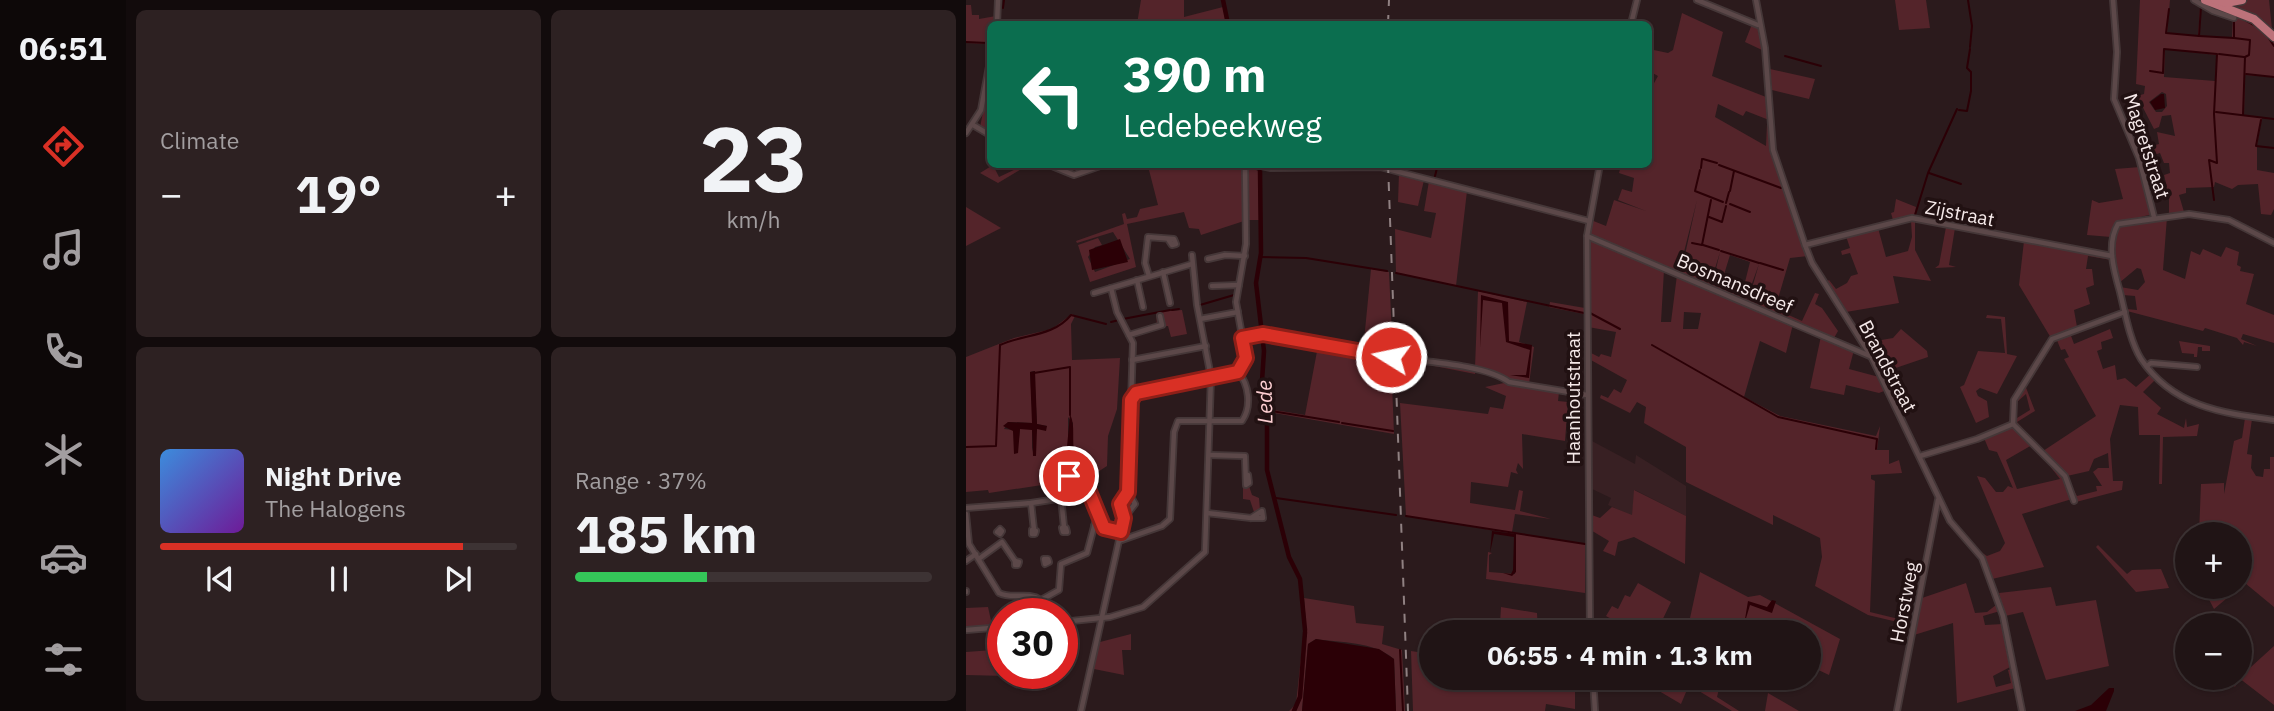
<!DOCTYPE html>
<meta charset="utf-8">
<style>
:root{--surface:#201415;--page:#2d2122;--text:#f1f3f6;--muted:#a29ea0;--line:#3d3334;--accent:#d93025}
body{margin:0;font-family:"IBM Plex Sans",sans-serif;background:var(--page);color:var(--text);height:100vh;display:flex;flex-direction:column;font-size:26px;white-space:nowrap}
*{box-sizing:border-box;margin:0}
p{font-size:23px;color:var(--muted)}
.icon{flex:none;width:38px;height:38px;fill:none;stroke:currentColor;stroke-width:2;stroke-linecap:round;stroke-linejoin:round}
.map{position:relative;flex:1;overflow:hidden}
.side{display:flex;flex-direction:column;gap:10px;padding:10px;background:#120b0c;width:840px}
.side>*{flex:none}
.banner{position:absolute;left:21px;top:21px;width:665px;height:147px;border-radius:10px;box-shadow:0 2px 5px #0004,0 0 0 2px var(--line);background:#0b6e4f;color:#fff;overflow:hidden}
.tools{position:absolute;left:1209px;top:522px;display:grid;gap:14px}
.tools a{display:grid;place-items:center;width:77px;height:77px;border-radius:50%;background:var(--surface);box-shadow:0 2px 5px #0004,0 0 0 2px var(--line);font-size:35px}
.speed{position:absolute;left:21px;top:598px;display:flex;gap:14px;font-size:35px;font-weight:700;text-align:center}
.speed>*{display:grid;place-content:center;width:91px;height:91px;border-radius:50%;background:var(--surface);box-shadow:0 2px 5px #0004,0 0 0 2px var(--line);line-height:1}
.speed .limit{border:10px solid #d22;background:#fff;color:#111}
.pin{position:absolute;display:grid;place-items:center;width:60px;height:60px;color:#fff;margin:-30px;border:4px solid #fff;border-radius:50%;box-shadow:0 2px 7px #0007}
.me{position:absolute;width:77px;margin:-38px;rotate:280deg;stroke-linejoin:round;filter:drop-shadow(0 0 5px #0008)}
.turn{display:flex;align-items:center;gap:24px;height:147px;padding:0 21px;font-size:32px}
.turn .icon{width:91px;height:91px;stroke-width:2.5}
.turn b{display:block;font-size:49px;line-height:60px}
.big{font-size:52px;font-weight:700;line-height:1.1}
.side .card{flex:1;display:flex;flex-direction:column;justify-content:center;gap:10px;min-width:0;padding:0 24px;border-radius:10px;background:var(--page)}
.side .dial{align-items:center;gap:0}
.dial b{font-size:91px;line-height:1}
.song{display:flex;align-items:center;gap:21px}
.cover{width:84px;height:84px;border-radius:10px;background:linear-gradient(135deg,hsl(210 70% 55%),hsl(280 70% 35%))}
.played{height:7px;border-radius:4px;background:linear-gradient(90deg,var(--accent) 85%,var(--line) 85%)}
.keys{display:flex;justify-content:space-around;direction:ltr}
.heat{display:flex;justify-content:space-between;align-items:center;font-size:38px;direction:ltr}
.charge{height:10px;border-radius:5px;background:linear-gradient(90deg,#34c759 37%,var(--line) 0)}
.side .tiles{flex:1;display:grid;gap:10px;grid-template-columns:repeat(2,1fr)}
.trip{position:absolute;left:453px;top:620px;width:402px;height:70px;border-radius:35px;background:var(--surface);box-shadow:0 2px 5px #0004,0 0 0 2px var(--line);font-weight:700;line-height:70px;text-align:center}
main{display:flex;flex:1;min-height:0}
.tab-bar{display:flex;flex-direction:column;width:126px;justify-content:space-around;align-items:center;background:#0d0808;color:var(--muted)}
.tab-bar .icon{width:49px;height:49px}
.tab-bar .selected{color:var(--accent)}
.tab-bar b{font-size:32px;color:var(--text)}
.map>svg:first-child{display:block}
</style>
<main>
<nav class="tab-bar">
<b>06:51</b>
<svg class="icon selected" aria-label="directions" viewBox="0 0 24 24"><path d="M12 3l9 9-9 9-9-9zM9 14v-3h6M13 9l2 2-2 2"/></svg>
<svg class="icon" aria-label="music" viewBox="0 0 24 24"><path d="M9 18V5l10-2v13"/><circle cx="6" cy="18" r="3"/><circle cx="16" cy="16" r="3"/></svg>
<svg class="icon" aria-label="phone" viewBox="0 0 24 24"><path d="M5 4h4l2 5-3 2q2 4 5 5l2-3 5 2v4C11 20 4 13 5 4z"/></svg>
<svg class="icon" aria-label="climate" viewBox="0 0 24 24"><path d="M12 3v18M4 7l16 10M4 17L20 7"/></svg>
<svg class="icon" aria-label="car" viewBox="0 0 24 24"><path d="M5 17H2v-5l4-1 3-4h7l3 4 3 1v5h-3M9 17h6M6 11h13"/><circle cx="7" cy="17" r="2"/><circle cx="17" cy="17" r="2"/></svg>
<svg class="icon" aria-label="filters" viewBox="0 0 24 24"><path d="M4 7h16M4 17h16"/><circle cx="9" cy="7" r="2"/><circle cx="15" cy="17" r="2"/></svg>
</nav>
<section class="side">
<div class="tiles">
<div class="card"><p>Climate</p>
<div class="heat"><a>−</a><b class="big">19°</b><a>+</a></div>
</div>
<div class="card dial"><b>23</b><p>km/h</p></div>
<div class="card">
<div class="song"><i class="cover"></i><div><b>Night Drive</b><p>The Halogens</p></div></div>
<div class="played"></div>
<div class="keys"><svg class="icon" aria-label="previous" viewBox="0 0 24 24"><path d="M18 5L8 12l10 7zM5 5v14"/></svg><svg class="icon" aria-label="pause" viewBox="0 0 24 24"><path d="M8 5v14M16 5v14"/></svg><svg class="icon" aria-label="next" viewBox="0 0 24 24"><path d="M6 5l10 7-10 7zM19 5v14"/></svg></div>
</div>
<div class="card"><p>Range · 37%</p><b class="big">185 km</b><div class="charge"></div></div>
</div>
</section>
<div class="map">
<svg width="1308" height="711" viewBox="0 0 1308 711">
<rect width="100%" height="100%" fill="#2b1a1c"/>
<path fill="#382023" d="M624,440L669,464L670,455L720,486V516L669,490L666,516L642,505L645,498L624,488Z"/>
<g fill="#54242a" fill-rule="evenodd">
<path d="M175,0H218V17L257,7L260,24H171Z"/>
<path d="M929,0H960L964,28L933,30Z"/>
<path d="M1174,0H1204L1201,33L1232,36L1234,9V36L1266,38L1267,17L1229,0H1235L1281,18L1308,40V77L1279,75L1278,115L1296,118L1291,145V170L1308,173V209L1305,215L1295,214L1292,184L1272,185L1266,189L1249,182L1248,187L1220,188V193L1213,195L1218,212L1203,213V195L1195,199L1194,190L1186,191L1185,198L1181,181L1185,189L1201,187L1198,175L1204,173L1203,163H1198L1194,153L1175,159L1170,146L1174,144L1175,149L1193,144L1191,132L1209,136L1205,115L1196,116L1193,127L1188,129L1171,96L1178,94L1179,86L1170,84ZM1199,49L1251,55L1249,81L1198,77ZM1196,92L1200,94L1201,106L1196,112H1190L1183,102Z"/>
<path d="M1244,0H1303L1306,29L1305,30Z"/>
<path d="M0,5H5L6,15H13V19L30,16L29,24H24V48L22,44L0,43Z"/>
<path d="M716,13L757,32L746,76L800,97L796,50L779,42L786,24L791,26L797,46L803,120L780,111L777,116L752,104L749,117L800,146L801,124H804L805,152L842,256L824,258L809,309L836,321L849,293L853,294L849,304L856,308L872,331L868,338L782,302L793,264L780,300L746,286L754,252L744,285L715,273L731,200L713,272L624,234L625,220L640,226L648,200L680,211L652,200L656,189L666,192L668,178L653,173L655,165L682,164L683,82L687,85L692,76L683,71V49L702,53L707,50ZM764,255L784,262L776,294L758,287L756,281Z"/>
<path d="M804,69L849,79L843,99L806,90Z"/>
<path d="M20,98L24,99V133L14,127Z"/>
<path d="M275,164L278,221L235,235L233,229L223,228L218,212L161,224L170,267L124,282L112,245L132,238L136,245L129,247L122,257L129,272L164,259L147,232L111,243L110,241L158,224L156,214L159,213L161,219L171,217L174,209L192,205L183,170L189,165Z"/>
<path d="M27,165H35L29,169L33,177L56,166L57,168L32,183L14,173Z"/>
<path d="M283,166L292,171L293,220H281Z"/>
<path d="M1174,167L1187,214L1150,223L1145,237L1121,235L1126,200L1133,203L1157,199L1149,169Z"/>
<path d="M433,173L458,180L452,206L432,202Z"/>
<path d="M463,181L501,191L490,286L430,273L429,229L465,238L470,213L458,211Z"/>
<path d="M930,199L950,207L948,216L927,220L925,213L928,212Z"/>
<path d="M0,207L35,228L0,246Z"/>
<path d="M1201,217L1197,270L1219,279L1225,251L1234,255L1237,249L1255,257L1260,247L1273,252L1271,265L1275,267L1274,271L1288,274L1280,304L1308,315V343L1277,334L1275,339L1291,346L1278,342L1277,345L1271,338L1239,328L1237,331L1161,311L1160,309L1171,310L1169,296L1157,295L1154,287L1172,290L1179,282L1175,269L1171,268L1153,283L1147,255L1153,224Z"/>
<path d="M949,219L989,228L983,265L990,267L969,268L973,265L980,227L949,222V250L965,281L927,276L933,303L880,312L860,282L863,280L870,289L881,283L885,276L892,274L884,253L876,255L875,251L884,248L880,236L912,228L920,257L942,251L946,237L945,221Z"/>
<path d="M624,240L698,270L695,322H705L711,275L827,324L820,353L794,341L778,397L814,416L910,436L914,426L911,450H923V464L933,460L936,473L905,475V479L909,481L904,612L945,622L958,574L956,598L1000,583L1009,613L1021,612L1030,605L1022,580L1034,611L1017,616L1019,625L1037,624L1046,666L1027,676L1030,687L1045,683L1042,670L1047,669L1055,711L1049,688L991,703L987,623L948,635L932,711L944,625L902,615L849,586L856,557L854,538L807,515V525L720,482V447L678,423L680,407L671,402L664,413L634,398L635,395L642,398L648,389L655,393L661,380L623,359V352L633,357L635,354L645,357L650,332L622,327ZM718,312L735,313L732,329H717Z"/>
<path d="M1058,241L1144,257L1145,260L1122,256L1120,269H1126L1128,285L1120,288L1124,304L1108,310L1111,327L1085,338L1053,285Z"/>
<path d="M405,269L423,272L427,356L397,351Z"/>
<path d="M512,291L561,302L553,342L568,347L563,384L510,370L509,374L448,362L449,359L509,367Z"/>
<path d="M584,302L619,308L618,314L583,307Z"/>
<path d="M216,310L221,334L205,337L202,326L191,327L190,312Z"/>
<path d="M106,314L109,316L105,324L106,360L154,358L151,409L142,436L141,466L121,479L102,477V481L23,493L22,490L0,492V357L48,338L86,329ZM68,371L71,424L81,426L71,429L66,452V429H54L53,438L47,430L38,429L42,422L67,423L64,372ZM102,417L107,423L106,446L109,452L106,464L102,459Z"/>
<path d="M1021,315L1039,317L1041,354L1051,356L1031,394L1014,388L1010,391L1012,396L1021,401L1023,417L1010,423L994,387L998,385L1012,351L1039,353L1035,319L1020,318Z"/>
<path d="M935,329L961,351L962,357L915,373L907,358L915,352L910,342L903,343L902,349L898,343L927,338Z"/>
<path d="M1144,329L1147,338L1135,342L1136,349L1131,351L1137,369L1149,365L1151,380L1159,378L1170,387L1186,373L1191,378L1177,392L1195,408L1191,414L1218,428L1220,418L1221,427L1233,424L1231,436L1197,437L1196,484H1193L1194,435H1173L1172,407L1154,405L1144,439L1147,481H1157L1156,490L1110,502L1101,478L1111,496L1131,491L1130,486H1136L1127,472L1132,468H1143L1142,453L1128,459L1123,471L1101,476L1050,424L1051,418L1064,410L1060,394L1051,402L1049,417V400L1059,385L1069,411L1051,422L1077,451L1130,416L1098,359L1103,357L1099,349L1095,350L1090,338L1104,333L1108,344Z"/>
<path d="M855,336L888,350L883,369L913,377L918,391L913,393L880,385L878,395L844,388Z"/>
<path d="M1213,341L1244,346V351H1236V347H1232L1231,357H1228V354L1216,353Z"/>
<path d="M352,346L425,358L428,434L303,412L302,471L301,411L297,381L299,358L297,382L302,409L339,415Z"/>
<path d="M538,383L593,392L592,401L602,402L599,441L556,434L557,469L552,463L550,470L552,474L545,472L542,487L505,482L504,503L549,510L553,490L557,491L554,511L585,519L549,514L546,532L619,544V593L520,579L522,552L526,553L523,555V572L549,574L550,534L440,516L434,403L522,414L524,407L537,409L540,396L519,387Z"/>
<path d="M1279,418L1286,419L1281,454L1286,455L1285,468L1290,476L1297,477L1298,469H1304V457H1308V607L1279,583L1248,609L1236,586H1274V534H1233L1235,484L1258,483V494L1268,441L1276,438Z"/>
<path d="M1047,426L1066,445L1040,460L1051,489L1094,479L1073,452L1098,477L1106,499L1056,514L1078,567L1026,579L1009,548L1021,556L1034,551L1039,543L1011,476L1019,478L1030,492H1037L1042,486L1047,488L1031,452L1023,450L1018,438Z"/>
<path d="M277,485L283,486L286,495L293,498L294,510L288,512L284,500L277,499Z"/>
<path d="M668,490L720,516L719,564L668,537L652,542L649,556L637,551L643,541L623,529V514L634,518L646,507L666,515Z"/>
<path d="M1132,545L1161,574L1166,570L1195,569L1203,588L1170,592L1130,547Z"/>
<path d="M734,572L782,597L794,595L874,639L863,675L844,666V632H721Z"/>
<path d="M672,583L705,602L693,627L700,632H652L645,628L649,621L640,616L646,606L652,609L659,595L664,597Z"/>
<path d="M1085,587L1090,606L1130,600L1143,666L1080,680L1057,612L1039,616L1033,593Z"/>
<path d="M338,598L388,606L390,623L418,626L416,644L436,650L439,711H430L428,659C407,641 375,643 350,639L342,644L336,711H323L330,704L337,639L341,637Z"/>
<path d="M22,607L26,625L0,627V608Z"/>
<path d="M535,607L571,613L572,632H519V623L534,624Z"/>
<path d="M165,634V650H156L158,675L128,669L118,711H112L128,640L134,642Z"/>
<path d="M1308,646V705L1273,678L1269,687L1257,677H1274Z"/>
<path d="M27,650L29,668H37V674H83L80,690L42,681L41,676L0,675V652Z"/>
<path d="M445,651L465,654L466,677H599V683L609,692V709L580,704L579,711H447Z"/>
<path d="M696,677H756L751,697L773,711H766L723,685L715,704L693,691Z"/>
<path d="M774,677H804L799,691Z"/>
<path d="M802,693L833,711H799Z"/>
</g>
<g fill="#2b0006">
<path d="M1195,94H1198L1199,108L1189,110L1184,102Z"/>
<path d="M154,239L162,262L126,270L123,250Z"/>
<path d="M515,295L542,302L543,341L566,345L563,378L544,375H560L564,350L540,342L536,303L517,300L514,348Z"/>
<path d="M69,371L71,424L81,426L80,431L71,429L70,456H67L66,430L54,429L52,453L48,454L47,431L37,426L42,422L66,423L64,372Z"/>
<path d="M104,414C110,426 105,441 109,454L104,464L101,447Z"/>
<path d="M526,531L550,534V572L546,576L537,573L545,574L547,570L548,537L528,534L524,553Z"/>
<path d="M806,600L810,601L806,613L784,605L778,625L782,601L801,607Z"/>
<path d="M350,639L413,649L428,659L430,711H336L342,644Z"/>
<path d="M1143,688H1148V691L1140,711H1109L1125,705Z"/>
</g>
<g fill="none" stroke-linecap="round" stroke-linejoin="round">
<g stroke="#2b0006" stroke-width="2">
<path d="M1002,0L1006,26L1004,47"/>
<path d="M37,8L38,0"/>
<path d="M1203,9L1200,33L1233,36L1235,7"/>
<path d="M29,13V10"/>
<path d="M1277,19L1290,26"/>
<path d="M28,24L29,15"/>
<path d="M1233,36L1268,38V20"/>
<path d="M1302,37L1308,46"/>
<path d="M1268,38L1284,40L1283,55L1279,57L1277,115"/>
<path d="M0,42L21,43L24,25"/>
<path d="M1253,54L1278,57"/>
<path d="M819,56L855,66"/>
<path d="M1184,71L1197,73L1198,49L1251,54L1248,114L1251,163L1243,160L1248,200"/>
<path d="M1280,74L1308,77"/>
<path d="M993,110L1001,111L1005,91V72L1001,68L1004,49"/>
<path d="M1250,112L1308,119"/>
<path d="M1295,120L1290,146L1308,148"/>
<path d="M737,159L751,163"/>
<path d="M753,165L815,188"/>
<path d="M735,168L736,159"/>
<path d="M734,170L729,191L757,202"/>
<path d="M963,173L995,184"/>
<path d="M469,176L472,164"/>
<path d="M764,191L768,171"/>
<path d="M760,203L763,192"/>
<path d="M764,204L784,212"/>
<path d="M949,215L962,173L991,109"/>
<path d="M743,217L756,222L760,206"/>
<path d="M726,243L736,245L745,200"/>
<path d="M737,245L753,250"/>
<path d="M755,251L793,263"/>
<path d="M294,257L340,258L421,271"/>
<path d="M794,263L817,270"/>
<path d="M430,273L618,313"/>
<path d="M234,305L268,295"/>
<path d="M206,310L213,309"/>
<path d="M624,313L654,329"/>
<path d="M157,319L204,310"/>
<path d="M145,322L153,320"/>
<path d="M686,345L812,417L911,439L910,449"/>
<path d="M68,373L104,367V415"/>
<path d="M300,410L373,422"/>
<path d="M376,423L427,431"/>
<path d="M0,447L30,446L34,345C58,334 87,337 105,315L140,324"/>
<path d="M105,472V463"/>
<path d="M310,498L430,515"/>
<path d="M440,516L619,544"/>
<path d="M434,650L437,711"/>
</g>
<g stroke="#2b0006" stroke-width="4.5">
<path d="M257,0L262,24"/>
<path d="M294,170L295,253L290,283L298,351L296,381L301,413V470L323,557L334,579L339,630"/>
<path d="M328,711L334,697L339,632"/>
</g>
<g stroke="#453738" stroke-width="8">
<g id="minor">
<path d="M731,0L792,25"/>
<path d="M790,0L799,48L807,150L839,245L846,263L905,356L984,521L1016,558L1037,616L1056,711"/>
<path d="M1147,0L1151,52L1148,99L1173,158L1188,217"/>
<path d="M1228,0L1247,11L1268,18"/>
<path d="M31,24L32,0"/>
<path d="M665,24L671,0"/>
<path d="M7,125L24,135"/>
<path d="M0,133L15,110L24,61"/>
<path d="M81,164L108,175L140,164"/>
<path d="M286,164L305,168L414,167L623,221"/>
<path d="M621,236L904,356"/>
<path d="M1308,243L1263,220L1223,214L1152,224C1140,244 1148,271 1154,292C1159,313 1164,341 1175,359C1207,407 1256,413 1308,420"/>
<path d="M839,245L946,218L1146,256"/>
<path d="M242,259L259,255L279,256"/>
<path d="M197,272L204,303"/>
<path d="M183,276L179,263L182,237L208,239L210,244L206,245L202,239"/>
<path d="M171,280L177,307"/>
<path d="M246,286L273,285"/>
<path d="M145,288L151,312L167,343L162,492L169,504L158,518"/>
<path d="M128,293L226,264"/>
<path d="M234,319L272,312"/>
<path d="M163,335L196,325L194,316"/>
<path d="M277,338L297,334L424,357"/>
<path d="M432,358C462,362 520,365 543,382L621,395"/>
<path d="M166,360L240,346"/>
<path d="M1181,366L1185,363L1231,367"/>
<path d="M272,372L280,358L270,302L280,244L279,164"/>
<path d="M167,395L272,372"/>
<path d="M1047,424L1099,476L1108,501"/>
<path d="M244,455L279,456L280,485L283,483L282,475"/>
<path d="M954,456L1011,439L1047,424L1048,400L1086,339L1159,312"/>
<path d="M103,476L119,482L134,518"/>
<path d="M95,497L98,527"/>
<path d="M65,503L68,530"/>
<path d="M0,508L65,503L124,494"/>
<path d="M241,513L285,518H297L296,511L285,518"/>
<path d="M0,514L3,544L33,593C47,600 61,591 75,600"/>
<path d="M128,526L155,532"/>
<path d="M96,528H100L101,532H97Z"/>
<path d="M34,529L36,531L34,534L31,532Z"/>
<path d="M66,530L70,531L69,534H66Z"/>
<path d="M153,541L196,526L204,519L208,432L212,421H276C286,407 283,384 272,372"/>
<path d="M14,558L36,542L49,561"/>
<path d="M82,559L83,562L79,564L78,559Z"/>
<path d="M0,561L10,554"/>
<path d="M49,561L53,562L52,565H49Z"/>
<path d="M0,591V592"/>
<path d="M75,600L93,590L95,564L121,553L129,523L134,518L138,528"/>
<path d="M75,600L77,614"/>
<path d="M96,622L144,617L177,607L239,552L245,377L231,305L226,255"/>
<path d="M0,630L37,627"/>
<path d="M624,632L621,236L634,164"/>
<path d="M627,677L629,711"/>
<path d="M115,711L158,518L154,502L162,492"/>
<path d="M931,711L972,500"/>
</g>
</g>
<g stroke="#453738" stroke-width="11">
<g id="highway">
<path d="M1239,0L1288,19L1308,37"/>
<path d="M1249,0L1260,3L1276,0"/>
</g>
</g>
<use href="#minor" stroke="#5c4849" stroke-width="4.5"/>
<use href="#highway" stroke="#bd727a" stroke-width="8"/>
<g stroke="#908182" stroke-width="2" stroke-dasharray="9 9" stroke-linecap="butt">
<path d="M422,24L423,0"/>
<path d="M422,164L442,711"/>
</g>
</g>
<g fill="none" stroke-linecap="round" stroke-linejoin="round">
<g stroke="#8d1f18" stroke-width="18">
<path id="route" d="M103,476L117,478L119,482L138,528L155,532L158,518L154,504L162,492L165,400L170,393L272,372L280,358L276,338L297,334L425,357"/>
</g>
<use href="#route" stroke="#d93025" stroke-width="12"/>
</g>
<g text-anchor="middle" stroke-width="7" stroke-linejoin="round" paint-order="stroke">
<g font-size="19" fill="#f5e9e9" stroke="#211112">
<text transform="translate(1181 146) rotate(72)" y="7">Magretstraat</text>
<text transform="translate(994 213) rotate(11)" y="7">Zijstraat</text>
<text transform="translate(769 283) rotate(23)" y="7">Bosmansdreef</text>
<text transform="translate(922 366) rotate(62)" y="7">Brandstraat</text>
<text transform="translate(607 398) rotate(-90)" y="7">Haanhoutstraat</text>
<text transform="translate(938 602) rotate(-79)" y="7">Horstweg</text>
</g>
<g font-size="21" font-style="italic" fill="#fdcfd2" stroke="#211112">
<text transform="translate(299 402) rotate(-91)" y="7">Lede</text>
</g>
</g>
</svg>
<div class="tools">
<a>+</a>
<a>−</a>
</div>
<div class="speed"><div class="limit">30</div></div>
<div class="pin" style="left:103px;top:476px;background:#d93025"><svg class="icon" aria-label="arrive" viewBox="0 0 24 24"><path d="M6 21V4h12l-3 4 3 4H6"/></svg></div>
<svg class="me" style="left:425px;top:357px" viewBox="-20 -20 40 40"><circle r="17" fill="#d93025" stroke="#fff" stroke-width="3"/><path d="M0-11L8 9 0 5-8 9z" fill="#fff"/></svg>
<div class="trip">06:55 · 4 min · 1.3 km</div>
<div class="banner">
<div class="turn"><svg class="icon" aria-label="left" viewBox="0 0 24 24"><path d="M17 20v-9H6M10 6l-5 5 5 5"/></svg><div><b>390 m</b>Ledebeekweg</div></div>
</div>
</div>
</main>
